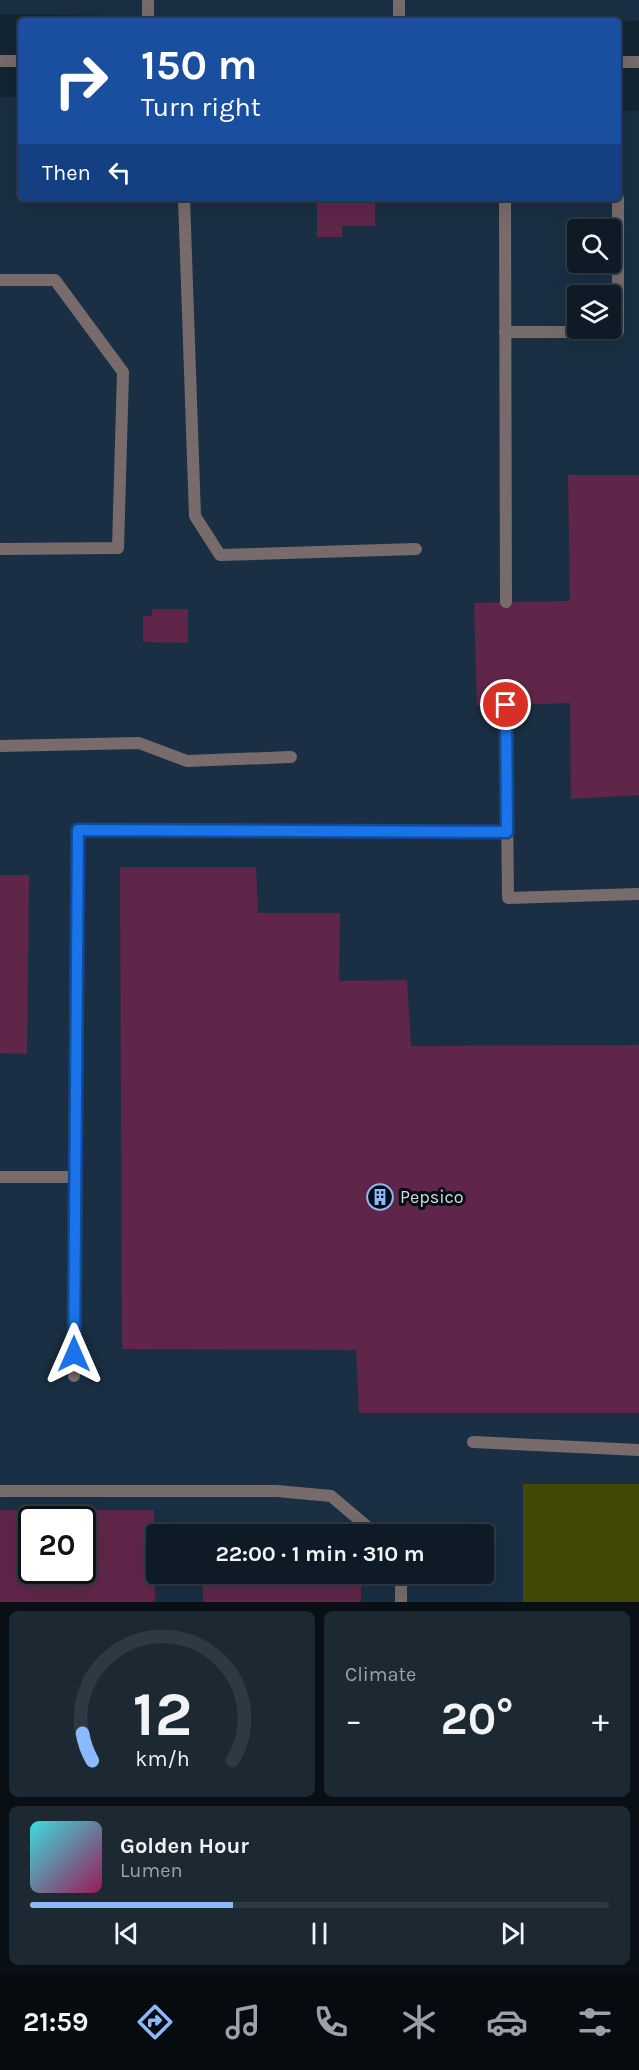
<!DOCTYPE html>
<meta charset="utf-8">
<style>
:root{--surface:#0e1b26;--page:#1c2832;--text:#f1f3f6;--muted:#9ba1a7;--line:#2e3943;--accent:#8cb9fc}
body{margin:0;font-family:Karla,sans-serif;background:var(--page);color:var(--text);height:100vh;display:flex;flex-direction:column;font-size:22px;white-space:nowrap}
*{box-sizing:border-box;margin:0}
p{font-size:20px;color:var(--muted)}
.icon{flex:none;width:33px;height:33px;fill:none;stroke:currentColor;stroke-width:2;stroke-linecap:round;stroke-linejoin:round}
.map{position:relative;height:1602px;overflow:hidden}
.panel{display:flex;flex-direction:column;gap:9px;padding:9px;background:#080f15;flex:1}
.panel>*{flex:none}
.guide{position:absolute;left:18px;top:18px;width:603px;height:183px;border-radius:6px;box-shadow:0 6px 24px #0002,0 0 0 2px var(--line);background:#1a4fa0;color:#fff;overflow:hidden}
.controls{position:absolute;left:567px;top:219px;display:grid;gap:12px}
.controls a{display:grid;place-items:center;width:54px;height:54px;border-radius:6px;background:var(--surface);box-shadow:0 6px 24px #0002,0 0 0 2px var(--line);font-size:30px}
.speed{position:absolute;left:18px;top:1506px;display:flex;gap:12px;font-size:30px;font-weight:700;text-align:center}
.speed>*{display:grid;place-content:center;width:78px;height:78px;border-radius:50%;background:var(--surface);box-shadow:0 6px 24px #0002,0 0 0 2px var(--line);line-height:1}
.speed .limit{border:3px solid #111;border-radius:9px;background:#fff;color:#111}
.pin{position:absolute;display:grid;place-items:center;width:51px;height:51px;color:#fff;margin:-26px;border:3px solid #fff;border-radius:50%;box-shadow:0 2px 6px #0007}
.me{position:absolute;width:66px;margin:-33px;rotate:0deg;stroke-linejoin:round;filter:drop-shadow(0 0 4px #0008)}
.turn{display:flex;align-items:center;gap:21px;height:126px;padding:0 24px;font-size:27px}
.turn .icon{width:78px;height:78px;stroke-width:2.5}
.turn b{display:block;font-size:42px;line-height:51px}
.then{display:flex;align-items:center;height:57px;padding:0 24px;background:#0003;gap:12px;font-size:22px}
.big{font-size:45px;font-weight:700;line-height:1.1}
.panel .widget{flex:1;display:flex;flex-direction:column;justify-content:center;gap:9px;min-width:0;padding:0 21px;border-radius:9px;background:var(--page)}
.panel .dial{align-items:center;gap:0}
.dial svg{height:156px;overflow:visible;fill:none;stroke:var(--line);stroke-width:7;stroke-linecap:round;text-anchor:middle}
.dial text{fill:var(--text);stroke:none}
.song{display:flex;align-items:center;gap:18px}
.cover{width:72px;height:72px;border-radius:9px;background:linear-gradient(135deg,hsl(180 70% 55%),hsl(330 70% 35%))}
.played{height:6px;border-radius:3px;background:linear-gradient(90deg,var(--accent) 35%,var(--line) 35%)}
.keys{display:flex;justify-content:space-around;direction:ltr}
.heat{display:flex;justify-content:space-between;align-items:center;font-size:33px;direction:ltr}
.panel .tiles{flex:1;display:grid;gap:9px;grid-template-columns:1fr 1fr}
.widget:last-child{grid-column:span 2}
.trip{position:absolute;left:146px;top:1524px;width:348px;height:60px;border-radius:6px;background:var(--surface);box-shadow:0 6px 24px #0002,0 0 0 2px var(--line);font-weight:700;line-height:60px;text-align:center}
.menu{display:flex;height:96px;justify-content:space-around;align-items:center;background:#060b0f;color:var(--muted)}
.menu .icon{width:42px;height:42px}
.menu .active{color:var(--accent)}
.menu b{font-size:27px;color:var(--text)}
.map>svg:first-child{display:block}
</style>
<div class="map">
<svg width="639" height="1602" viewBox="0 0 639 1602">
<rect width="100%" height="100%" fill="#132433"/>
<g fill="#1a2f43" fill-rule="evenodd">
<path d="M0,0H639V21H374L0,14Z"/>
<path d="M0,97H21V198H618V111H639V1484H523V1602H0ZM578,230H610V262H578ZM578,296H610V328H578ZM32,1520H82V1570H32ZM156,1534H483V1574H156Z"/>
</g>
<rect fill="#434809" x="523" y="1484" width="116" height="118"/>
<g fill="#602649" fill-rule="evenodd">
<path d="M317,198H375V226H342V237H317Z"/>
<path d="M568,475H639V795L571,799L570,703L477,706L474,603L570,601Z"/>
<path d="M152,609H188V643L143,642V616H152Z"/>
<path d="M120,867H256L258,913H340L339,981L407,980L411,1046L639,1045V1413H359L356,1350L122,1349Z"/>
<path d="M0,875H29L27,1054L0,1053Z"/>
<path d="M0,1510H154L155,1602H0ZM32,1520H82V1570H32Z"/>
<rect x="203" y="1574" width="158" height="28"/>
</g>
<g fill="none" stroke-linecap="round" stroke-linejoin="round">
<g stroke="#786b6b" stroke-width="12">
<path d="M148,0V21"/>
<path d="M399,0V21"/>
<path d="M184,198L195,516L220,555L416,549"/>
<path d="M505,198L506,602"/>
<path d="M0,280H55L123,372L118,548L0,549"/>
<path d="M505,332H618V198"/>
<path d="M506,705L508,898L639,894"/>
<path d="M0,746L139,743L187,761L291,757"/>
<path d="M0,1177H74"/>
<path d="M74,1376L78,830L507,832"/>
<path d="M473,1442L639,1450"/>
<path d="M0,1491H277L331,1496L376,1534"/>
<path d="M401,1574V1602"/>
</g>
<g stroke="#786b6b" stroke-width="12">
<path d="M0,61H21"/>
<path d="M618,62H639"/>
</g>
</g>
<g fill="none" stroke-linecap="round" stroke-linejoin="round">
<g stroke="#114b97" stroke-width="15">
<path id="route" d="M74,1354L78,830L507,832L506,705"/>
</g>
<use href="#route" stroke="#1a73e8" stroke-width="10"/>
</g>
<defs>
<g id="building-ring" transform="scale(1.35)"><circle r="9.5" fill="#060c13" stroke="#8cb9fc" stroke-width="1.5"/><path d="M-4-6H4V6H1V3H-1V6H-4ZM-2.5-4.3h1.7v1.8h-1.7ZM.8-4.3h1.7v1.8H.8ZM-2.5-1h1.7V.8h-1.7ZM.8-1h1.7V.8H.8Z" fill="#8cb9fc"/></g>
</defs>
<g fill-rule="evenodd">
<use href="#building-ring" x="380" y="1197"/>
</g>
<g text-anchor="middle" stroke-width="6" stroke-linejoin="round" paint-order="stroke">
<g font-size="18" fill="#cfdae4" stroke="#060c13" text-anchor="start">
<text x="400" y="1203">Pepsico</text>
</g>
</g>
</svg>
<div class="controls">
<a><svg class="icon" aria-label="search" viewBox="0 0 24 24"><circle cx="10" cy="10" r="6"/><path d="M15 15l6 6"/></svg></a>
<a><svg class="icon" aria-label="layers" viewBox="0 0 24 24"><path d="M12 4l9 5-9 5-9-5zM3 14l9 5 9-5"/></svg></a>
</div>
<div class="speed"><div class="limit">20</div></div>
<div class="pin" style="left:506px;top:705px;background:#d93025"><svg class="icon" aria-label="arrive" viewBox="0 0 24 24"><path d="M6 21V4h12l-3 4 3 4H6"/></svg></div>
<svg class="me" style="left:74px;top:1354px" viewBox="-20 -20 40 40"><path d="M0-17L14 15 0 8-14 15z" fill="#1a73e8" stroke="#fff" stroke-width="4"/></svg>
<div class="trip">22:00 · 1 min · 310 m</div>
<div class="guide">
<div class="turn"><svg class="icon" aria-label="right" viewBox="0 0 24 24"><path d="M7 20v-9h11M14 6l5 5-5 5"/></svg><div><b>150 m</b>Turn right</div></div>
<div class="then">Then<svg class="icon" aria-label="left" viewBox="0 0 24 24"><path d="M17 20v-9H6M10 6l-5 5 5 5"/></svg></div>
</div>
</div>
<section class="panel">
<div class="tiles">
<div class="widget dial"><svg viewBox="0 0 100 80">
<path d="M14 69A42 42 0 1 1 86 69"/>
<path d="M14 69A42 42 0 0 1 9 55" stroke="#8cb9fc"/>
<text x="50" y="56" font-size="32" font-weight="700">12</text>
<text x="50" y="72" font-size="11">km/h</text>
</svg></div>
<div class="widget"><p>Climate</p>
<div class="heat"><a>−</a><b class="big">20°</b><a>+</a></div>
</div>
<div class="widget">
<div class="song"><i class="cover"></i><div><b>Golden Hour</b><p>Lumen</p></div></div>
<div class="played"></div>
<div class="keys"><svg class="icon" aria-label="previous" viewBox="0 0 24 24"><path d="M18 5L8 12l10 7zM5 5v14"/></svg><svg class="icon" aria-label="pause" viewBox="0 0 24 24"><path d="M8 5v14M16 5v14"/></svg><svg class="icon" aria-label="next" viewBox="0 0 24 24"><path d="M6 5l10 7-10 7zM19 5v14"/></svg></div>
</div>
</div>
</section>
<nav class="menu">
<b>21:59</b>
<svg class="icon active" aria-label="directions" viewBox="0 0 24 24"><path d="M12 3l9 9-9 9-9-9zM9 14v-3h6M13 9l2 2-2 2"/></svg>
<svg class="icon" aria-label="music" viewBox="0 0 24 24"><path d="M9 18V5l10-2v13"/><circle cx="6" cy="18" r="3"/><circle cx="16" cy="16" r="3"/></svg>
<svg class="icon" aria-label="phone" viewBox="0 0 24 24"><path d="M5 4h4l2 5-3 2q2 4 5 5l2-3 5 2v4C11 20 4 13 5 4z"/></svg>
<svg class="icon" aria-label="climate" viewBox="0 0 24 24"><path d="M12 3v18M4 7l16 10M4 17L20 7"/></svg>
<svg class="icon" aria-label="car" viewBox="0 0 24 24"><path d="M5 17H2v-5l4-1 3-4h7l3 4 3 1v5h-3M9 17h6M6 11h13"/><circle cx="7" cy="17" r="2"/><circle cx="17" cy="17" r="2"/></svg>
<svg class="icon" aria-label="filters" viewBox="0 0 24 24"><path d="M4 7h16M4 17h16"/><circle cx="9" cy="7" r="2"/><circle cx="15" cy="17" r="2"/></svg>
</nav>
